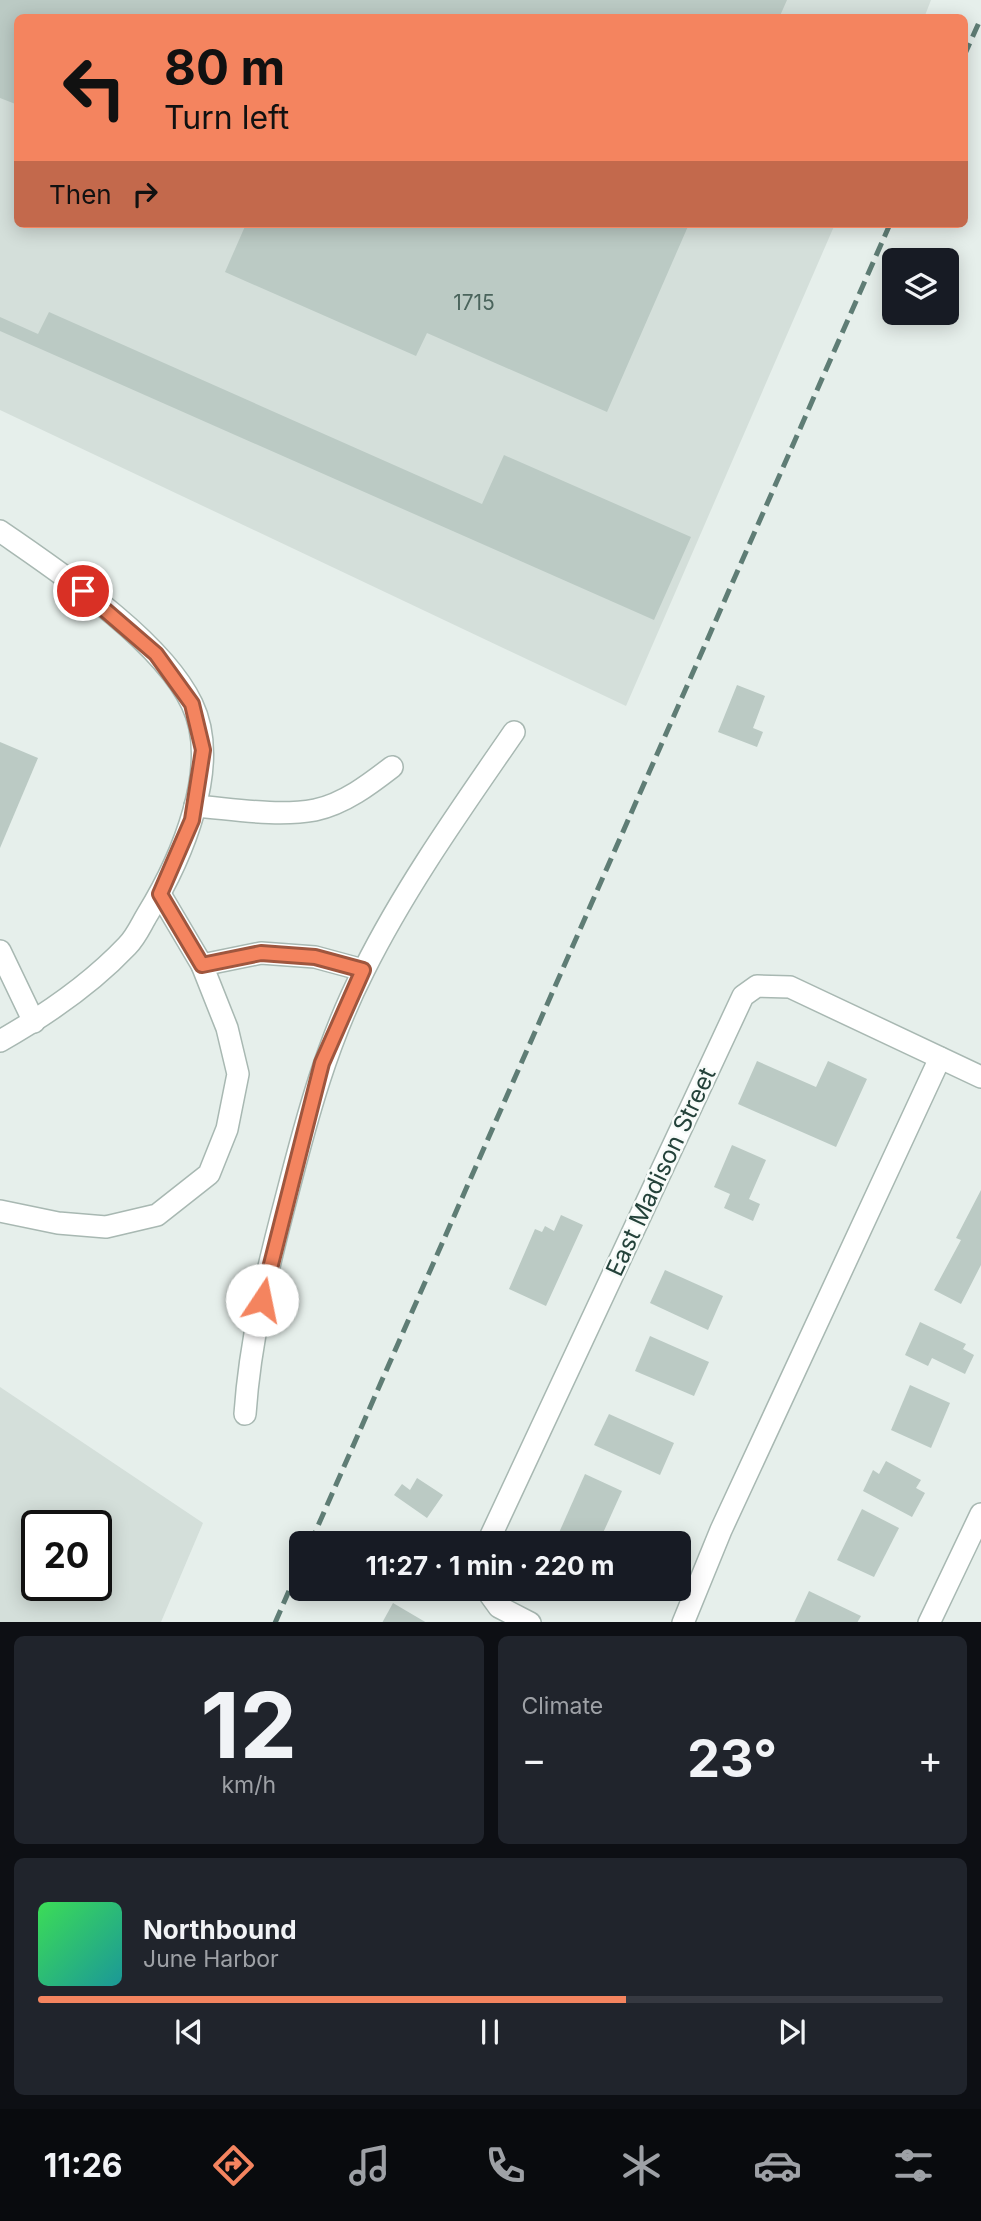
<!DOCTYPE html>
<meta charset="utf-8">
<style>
:root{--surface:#171b24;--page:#20242c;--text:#f1f3f6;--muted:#9ea1a6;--line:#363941;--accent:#f4845f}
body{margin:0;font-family:Inter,sans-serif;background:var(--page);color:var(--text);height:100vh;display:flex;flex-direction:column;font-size:26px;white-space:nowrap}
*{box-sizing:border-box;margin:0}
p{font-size:23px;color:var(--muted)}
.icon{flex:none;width:38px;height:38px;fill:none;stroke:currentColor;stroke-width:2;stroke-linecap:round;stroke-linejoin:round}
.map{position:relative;height:1622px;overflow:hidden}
.side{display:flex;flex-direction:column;gap:14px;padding:14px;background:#0d0f14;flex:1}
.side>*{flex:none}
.guide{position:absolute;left:14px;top:14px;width:954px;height:214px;border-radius:10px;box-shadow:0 4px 18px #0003;background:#f4845f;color:#111;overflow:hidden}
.controls{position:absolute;left:882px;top:248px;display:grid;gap:14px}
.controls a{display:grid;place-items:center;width:77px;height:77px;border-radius:10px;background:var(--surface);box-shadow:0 4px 18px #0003;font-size:35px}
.speed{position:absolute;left:21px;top:1510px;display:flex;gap:14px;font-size:35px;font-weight:700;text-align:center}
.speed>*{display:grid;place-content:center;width:91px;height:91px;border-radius:50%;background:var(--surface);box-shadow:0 4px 18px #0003;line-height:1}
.speed .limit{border:4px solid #111;border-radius:10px;background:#fff;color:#111}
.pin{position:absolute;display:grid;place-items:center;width:60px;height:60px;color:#fff;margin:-30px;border:4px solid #fff;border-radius:50%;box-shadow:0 2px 7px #0007}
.me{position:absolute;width:77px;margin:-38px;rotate:11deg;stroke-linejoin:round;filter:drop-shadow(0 0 5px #0008)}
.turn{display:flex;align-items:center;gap:24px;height:147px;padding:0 35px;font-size:32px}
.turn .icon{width:91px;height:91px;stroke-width:2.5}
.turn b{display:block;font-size:49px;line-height:60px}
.then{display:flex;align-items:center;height:66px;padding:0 35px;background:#0003;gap:14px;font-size:26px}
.big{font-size:52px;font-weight:700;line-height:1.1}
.side .widget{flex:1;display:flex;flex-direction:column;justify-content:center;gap:10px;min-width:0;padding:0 24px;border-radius:10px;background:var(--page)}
.side .dial{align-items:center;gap:0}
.dial b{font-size:91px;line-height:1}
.song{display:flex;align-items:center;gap:21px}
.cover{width:84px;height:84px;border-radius:10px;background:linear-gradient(135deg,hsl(130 70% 55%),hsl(180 70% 35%))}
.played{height:7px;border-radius:4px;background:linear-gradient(90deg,var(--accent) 65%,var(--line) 65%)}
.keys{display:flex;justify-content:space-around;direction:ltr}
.heat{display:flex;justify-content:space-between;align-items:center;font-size:38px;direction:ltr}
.side .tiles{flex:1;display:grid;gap:14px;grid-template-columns:1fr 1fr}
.widget:last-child{grid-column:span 2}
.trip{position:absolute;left:289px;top:1531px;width:402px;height:70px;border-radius:10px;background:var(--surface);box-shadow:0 4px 18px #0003;font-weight:700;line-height:70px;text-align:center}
.menu{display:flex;height:112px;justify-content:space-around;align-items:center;background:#090b0e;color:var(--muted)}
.menu .icon{width:49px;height:49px}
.menu .selected{color:var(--accent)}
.menu b{font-size:32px;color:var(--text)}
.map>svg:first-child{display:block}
</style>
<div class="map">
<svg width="981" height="1623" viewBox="0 0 981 1623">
<rect width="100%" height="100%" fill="#e6efeb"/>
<g fill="#d4dfda" fill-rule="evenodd">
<path d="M0,0H931L924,18H18V224H835L626,706L0,410Z"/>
<path d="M0,1387L203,1523L161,1622H0ZM37,1526H96V1586H37Z"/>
</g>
<g fill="#bbcac4">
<path d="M0,0H787L779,18H18V105L0,98Z"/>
<path d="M246,224H689L607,412L427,333L416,356L225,272Z"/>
<path d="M49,312L482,504L504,455L691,537L654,620L0,331V317L38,334Z"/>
<path d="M737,685L765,696L753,728L763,732L757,747L718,732Z"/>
<path d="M0,742L38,758L0,848Z"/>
<path d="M757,1061L816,1087L828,1061L867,1079L836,1147L738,1104Z"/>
<path d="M732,1145L766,1160L749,1199L760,1204L753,1221L724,1208L730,1194L714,1187Z"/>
<path d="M981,1190V1265L961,1304L934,1290L961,1240L956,1238Z"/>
<path d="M561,1215L583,1225L546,1306L509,1289L535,1229L542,1232L545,1226L554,1231Z"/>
<path d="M665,1270L723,1296L708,1330L650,1303Z"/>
<path d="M920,1322L966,1344L963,1349L974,1355L965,1374L932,1358L928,1366L905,1355Z"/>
<path d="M650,1336L709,1362L694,1396L635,1371Z"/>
<path d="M910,1385L950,1403L931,1448L891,1430Z"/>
<path d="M609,1414L674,1443L660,1475L594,1445Z"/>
<path d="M886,1461L921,1480L916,1488L925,1493L912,1517L863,1491L873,1470L879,1474Z"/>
<path d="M585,1474L622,1491L598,1544H554Z"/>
<path d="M417,1478L443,1495L427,1518L394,1495L402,1484L410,1490Z"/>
<path d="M862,1509L899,1528L874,1577L837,1560Z"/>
<path d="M809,1591L861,1616L857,1623H794Z"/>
<path d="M393,1603L427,1623H382Z"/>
</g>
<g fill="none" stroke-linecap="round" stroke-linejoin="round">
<g stroke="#a8b8b2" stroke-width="24">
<g id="minor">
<path d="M0,531C59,572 161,639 192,704C222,766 181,860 147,915C141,925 136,937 127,946C91,984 46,1015 0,1041"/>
<path d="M195,806C233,809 277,817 315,810C344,804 370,784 392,767"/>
<path d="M0,951L34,1022"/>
<path d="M202,965L261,953L315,957L363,970"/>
<path d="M0,1211L58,1223L106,1227L157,1215L209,1174L227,1129L238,1074L227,1028L202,965L160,894"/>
<path d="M245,1414C250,1340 268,1267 287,1195C307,1117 327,1042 364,970C406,886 461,809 514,732"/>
<path d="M487,1544L743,996L757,986L790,987L981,1077"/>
<path d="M486,1589L499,1607L530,1623"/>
<path d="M683,1623L721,1530L940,1058"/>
<path d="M929,1623L981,1514"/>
</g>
</g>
<use href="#minor" stroke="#fff" stroke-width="21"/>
<g stroke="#5f7d75" stroke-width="5" stroke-dasharray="14 7" stroke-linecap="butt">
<path d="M964,56L981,18"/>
<path d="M310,1544L890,224"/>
<path d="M275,1623L301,1563"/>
</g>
</g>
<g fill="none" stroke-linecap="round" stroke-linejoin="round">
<g stroke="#9f563e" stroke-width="18">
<path id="route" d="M83,591L156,654L192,704L203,750L192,820L160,894L202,965L261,953L315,957L363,970L322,1063L262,1300"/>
</g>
<use href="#route" stroke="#f4845f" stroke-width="12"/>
</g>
<g text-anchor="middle" stroke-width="5" stroke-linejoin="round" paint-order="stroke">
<g font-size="21" fill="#4a645c">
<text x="474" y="310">1715</text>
</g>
<g font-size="24" fill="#24423a" stroke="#f7fbf9">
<text transform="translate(661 1172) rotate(-65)" y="8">East Madison Street</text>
</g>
</g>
</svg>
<div class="controls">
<a><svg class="icon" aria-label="layers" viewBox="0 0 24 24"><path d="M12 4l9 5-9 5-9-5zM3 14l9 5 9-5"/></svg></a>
</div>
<div class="speed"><div class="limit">20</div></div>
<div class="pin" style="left:83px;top:591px;background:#d93025"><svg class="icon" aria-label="arrive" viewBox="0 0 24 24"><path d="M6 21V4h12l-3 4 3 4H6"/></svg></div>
<svg class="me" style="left:262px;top:1300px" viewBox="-20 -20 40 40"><circle r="19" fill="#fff"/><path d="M0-13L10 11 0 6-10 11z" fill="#f4845f"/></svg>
<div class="trip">11:27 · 1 min · 220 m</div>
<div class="guide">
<div class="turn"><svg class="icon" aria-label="left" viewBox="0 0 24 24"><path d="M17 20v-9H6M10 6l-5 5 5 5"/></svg><div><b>80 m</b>Turn left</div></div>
<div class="then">Then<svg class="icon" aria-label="right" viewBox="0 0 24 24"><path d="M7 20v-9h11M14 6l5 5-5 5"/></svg></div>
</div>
</div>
<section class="side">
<div class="tiles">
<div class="widget dial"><b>12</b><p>km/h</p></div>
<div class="widget"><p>Climate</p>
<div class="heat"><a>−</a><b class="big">23°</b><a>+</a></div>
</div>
<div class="widget">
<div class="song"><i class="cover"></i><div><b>Northbound</b><p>June Harbor</p></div></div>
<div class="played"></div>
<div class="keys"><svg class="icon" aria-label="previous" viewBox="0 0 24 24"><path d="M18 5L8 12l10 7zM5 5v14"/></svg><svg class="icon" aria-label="pause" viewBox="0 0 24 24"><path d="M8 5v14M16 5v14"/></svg><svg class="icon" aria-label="next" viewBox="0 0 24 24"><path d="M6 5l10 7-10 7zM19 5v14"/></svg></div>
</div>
</div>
</section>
<nav class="menu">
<b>11:26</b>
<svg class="icon selected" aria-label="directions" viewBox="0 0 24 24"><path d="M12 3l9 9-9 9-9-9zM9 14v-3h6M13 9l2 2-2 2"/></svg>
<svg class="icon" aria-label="music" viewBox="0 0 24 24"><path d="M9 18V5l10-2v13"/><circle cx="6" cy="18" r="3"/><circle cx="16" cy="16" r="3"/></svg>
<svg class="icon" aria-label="phone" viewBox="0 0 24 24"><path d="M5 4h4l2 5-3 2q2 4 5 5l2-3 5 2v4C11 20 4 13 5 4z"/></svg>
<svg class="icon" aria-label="climate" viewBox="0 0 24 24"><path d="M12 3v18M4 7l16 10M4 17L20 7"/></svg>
<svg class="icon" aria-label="car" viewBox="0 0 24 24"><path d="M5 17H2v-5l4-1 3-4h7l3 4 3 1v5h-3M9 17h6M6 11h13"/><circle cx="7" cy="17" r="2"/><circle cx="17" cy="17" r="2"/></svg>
<svg class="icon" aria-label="filters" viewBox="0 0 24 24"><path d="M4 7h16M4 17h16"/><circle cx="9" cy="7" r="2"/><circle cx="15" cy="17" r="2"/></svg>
</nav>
